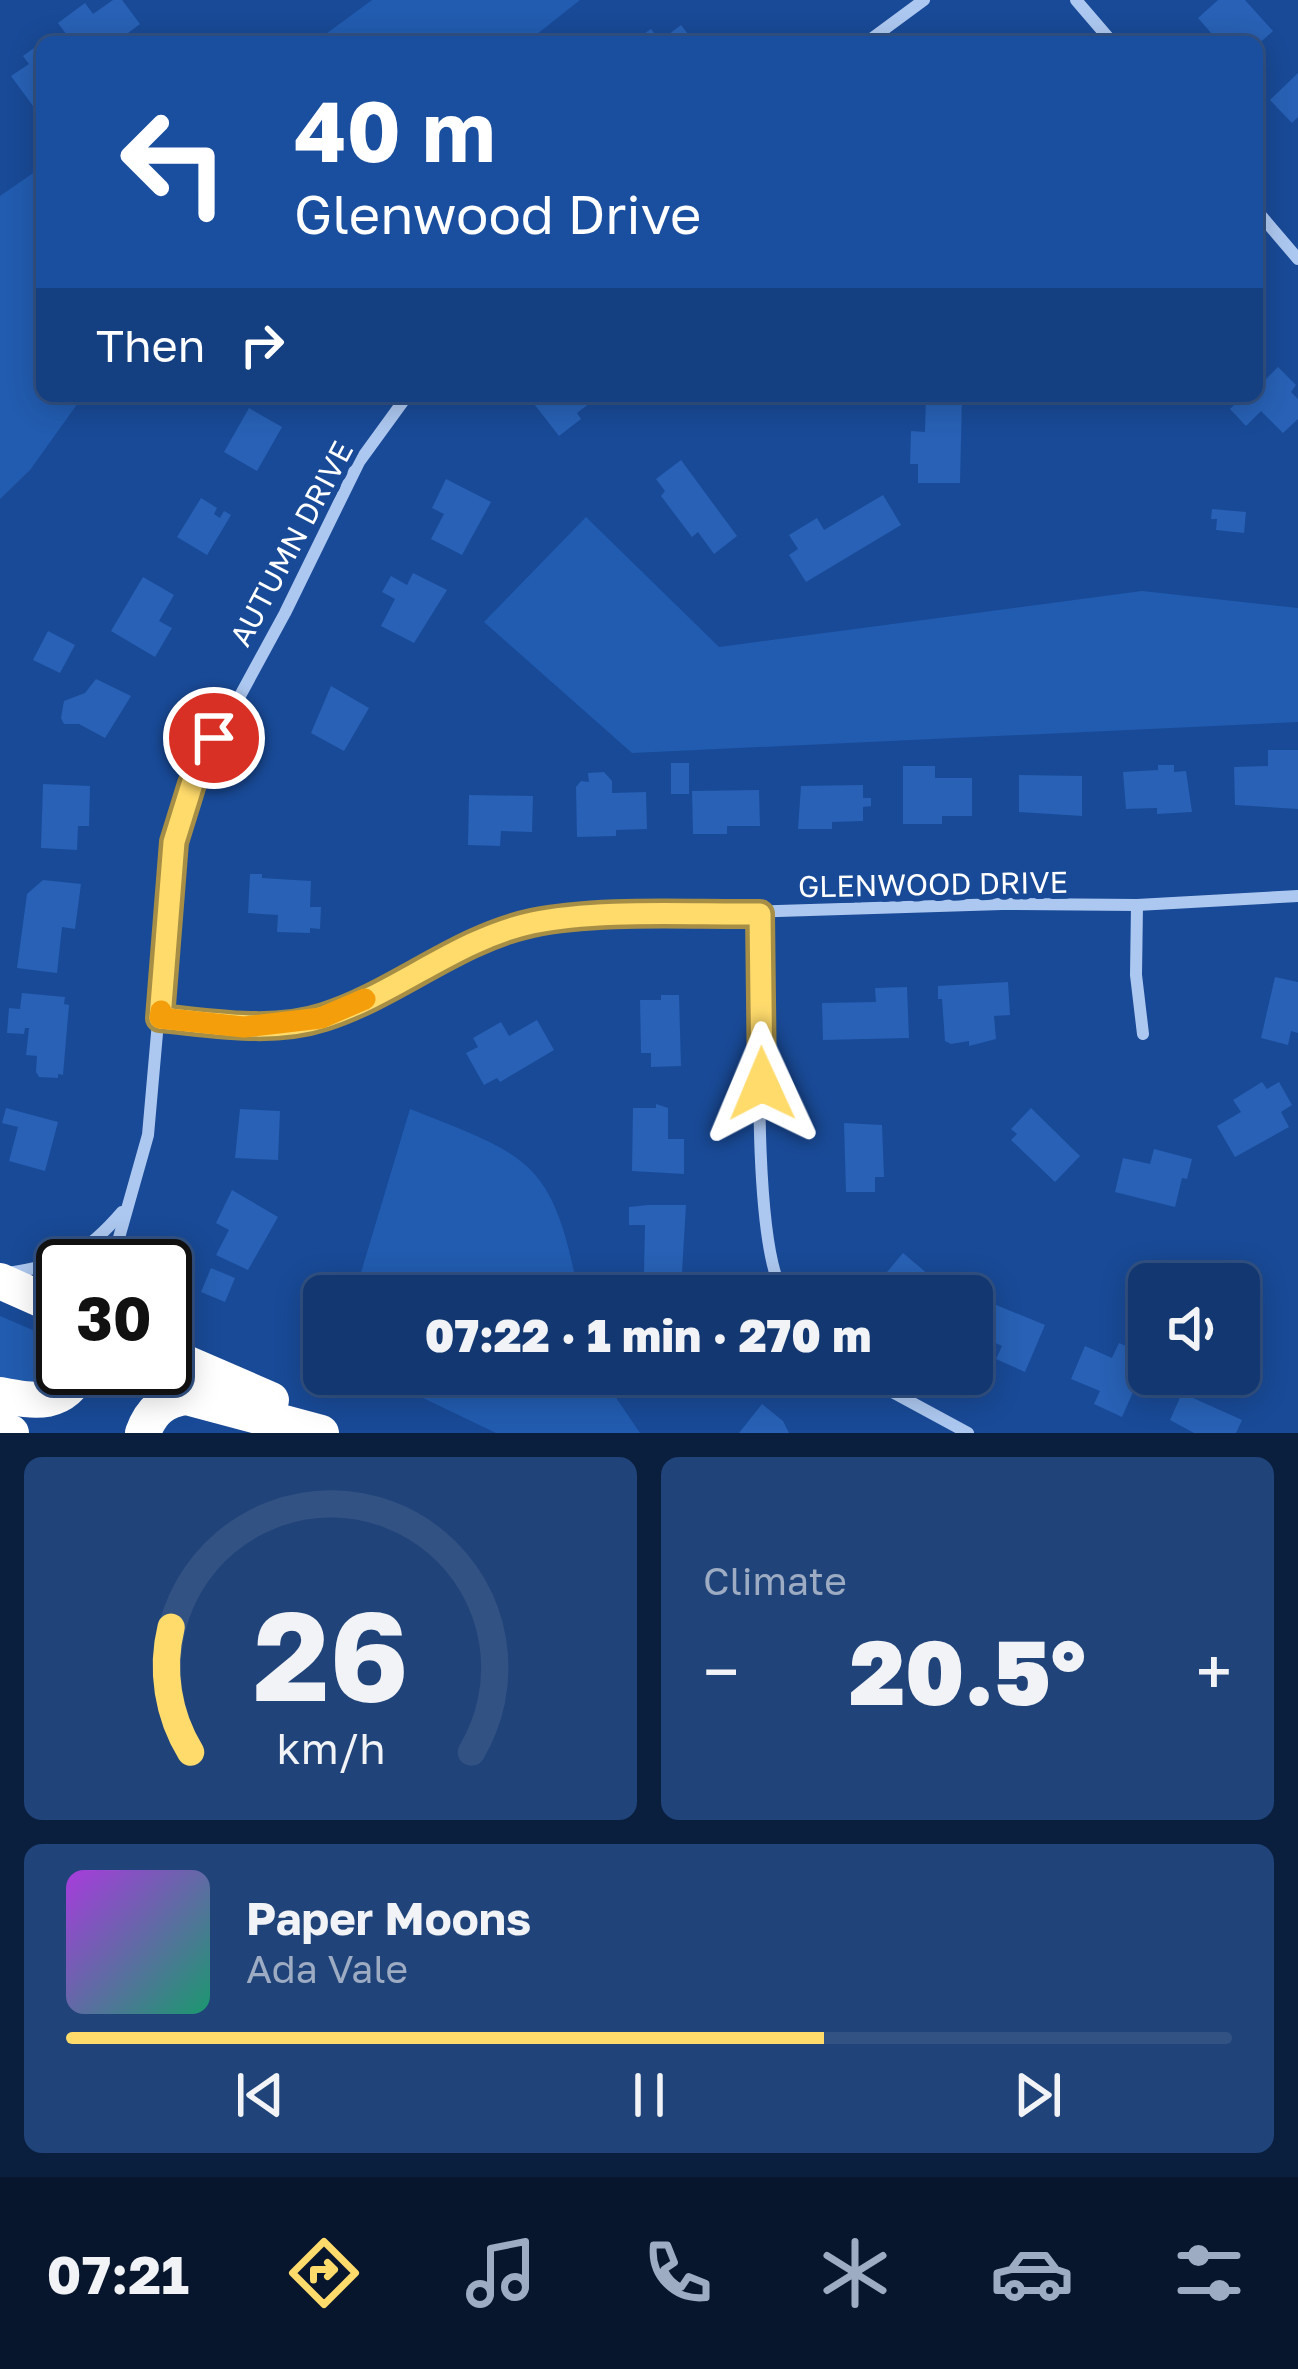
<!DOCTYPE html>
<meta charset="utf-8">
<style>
:root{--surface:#133871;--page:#204379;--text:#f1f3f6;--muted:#9dacc3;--line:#325284;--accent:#ffdb6c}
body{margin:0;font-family:"Golos Text",sans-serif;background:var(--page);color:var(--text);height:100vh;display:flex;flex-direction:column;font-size:45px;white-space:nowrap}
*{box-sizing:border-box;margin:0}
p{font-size:39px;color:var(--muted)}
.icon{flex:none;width:66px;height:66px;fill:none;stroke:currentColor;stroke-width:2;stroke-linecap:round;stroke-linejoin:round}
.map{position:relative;height:1433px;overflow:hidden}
.sheet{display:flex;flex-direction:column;gap:24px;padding:24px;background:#0a1f3e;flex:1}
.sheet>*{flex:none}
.hud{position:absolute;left:36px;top:36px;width:1227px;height:366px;border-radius:18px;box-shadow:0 6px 30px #0003,0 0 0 3px var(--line);background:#1a4fa0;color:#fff;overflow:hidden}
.tools{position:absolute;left:1128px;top:1263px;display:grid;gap:24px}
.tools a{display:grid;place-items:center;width:132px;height:132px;border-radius:18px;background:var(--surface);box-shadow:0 6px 30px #0003,0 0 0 3px var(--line);font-size:60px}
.speed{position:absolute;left:36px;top:1239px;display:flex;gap:24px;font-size:60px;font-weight:700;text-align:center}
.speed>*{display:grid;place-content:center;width:156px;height:156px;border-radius:50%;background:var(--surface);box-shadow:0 6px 30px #0003,0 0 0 3px var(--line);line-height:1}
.speed .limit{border:6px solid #111;border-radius:18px;background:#fff;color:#111}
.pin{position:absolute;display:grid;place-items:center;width:102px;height:102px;color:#fff;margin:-51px;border:6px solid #fff;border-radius:50%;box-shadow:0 3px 12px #0007}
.me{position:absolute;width:132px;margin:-66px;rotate:359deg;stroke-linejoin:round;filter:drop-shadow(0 0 9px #0008)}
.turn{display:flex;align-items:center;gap:42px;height:252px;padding:0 60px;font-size:54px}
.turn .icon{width:156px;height:156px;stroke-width:2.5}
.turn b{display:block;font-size:84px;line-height:102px}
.then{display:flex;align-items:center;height:114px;padding:0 60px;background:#0003;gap:24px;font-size:45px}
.big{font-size:90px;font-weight:800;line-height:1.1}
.sheet .card{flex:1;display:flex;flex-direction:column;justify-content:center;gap:18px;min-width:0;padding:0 42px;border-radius:18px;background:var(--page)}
.sheet .dial{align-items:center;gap:0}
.dial svg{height:312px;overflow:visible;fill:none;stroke:var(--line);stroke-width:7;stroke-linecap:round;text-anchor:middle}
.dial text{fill:var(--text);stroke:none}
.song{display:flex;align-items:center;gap:36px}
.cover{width:144px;height:144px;border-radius:18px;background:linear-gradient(135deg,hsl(280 70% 55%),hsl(160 70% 35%))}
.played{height:12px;border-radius:6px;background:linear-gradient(90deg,var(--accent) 65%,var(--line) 65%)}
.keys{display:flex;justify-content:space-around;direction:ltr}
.heat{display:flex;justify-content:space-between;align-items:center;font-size:66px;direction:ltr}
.sheet .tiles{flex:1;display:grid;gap:24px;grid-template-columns:1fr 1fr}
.card:last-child{grid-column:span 2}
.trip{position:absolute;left:303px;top:1275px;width:690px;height:120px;border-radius:18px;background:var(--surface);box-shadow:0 6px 30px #0003,0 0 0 3px var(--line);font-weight:800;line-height:120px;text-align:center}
.dock{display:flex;height:192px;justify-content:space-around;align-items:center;background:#08162d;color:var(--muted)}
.dock .icon{width:84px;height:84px}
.dock .selected{color:var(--accent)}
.dock b{font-size:54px;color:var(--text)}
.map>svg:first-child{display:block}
</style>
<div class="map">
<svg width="1298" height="1433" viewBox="0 0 1298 1433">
<rect width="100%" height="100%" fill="#194a97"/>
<g fill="#225cb0">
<path d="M372,0H580L527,42H315Z"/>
<path d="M42,167V396H83L30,470L0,499V196Z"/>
<path d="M586,517L719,647L1142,591L1298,608V722L632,753L484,622Z"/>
<path d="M410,1109C532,1157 553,1161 579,1296H354Z"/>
<path d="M0,1316L49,1337L63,1348L58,1386L0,1377Z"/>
<path d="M373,1374H600L640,1433H496Z"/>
</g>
<g fill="#2861b5">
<path d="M113,0H122L140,24L116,42H72L58,23L85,3L93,14Z"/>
<path d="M1218,0H1245L1273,31L1257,45V42H1237L1229,33L1219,42L1198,18Z"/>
<path d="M681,25L694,42H639L637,39L651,29L660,41Z"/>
<path d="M38,45L42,51V99L33,106L11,76L29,64L23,56Z"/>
<path d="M1298,73V117L1292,123L1270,100Z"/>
<path d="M1278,367L1296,385L1291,392L1298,399V419L1283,433L1261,411L1246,426L1230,409L1243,396H1257V382L1260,385Z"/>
<path d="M528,396H599L577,413L581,419L559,436Z"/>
<path d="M926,396H962L960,483H918V464H910L911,431L925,432Z"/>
<path d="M249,408L282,427L257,471L224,452Z"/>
<path d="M681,460L737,536L714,554L698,532L692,537L661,496L665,491L656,479Z"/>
<path d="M446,479L491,502L462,555L431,539L444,514L432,508Z"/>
<path d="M883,495L901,525L806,582L789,555L798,549L789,535L817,518L824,530Z"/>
<path d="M201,498L217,508L214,514L220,518L224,511L231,515L207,555L177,537Z"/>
<path d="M1212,509L1246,512L1244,533L1216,530L1217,519H1211Z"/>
<path d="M413,573L447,590L414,643L381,626L395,599L382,592L391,576L407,585Z"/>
<path d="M143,577L174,595L159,621L172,628L155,657L111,631Z"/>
<path d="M48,631L75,645L60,673L33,660Z"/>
<path d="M96,679L131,696L105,738L79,724H64L61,718L64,701L85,693Z"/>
<path d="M331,686L369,708L344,751L311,733Z"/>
<path d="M1268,750H1298V809L1235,805L1234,767L1268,766Z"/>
<rect x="671" y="763" width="18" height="31"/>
<path d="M1158,765H1174V772L1186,771L1192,812L1157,814V808L1126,809L1123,772L1158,770Z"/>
<path d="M903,766H935V778H972V816H942V824H903Z"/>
<path d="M604,772L612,781V793L646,792L647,829L616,830V836L577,837L576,787L581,781L589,782L588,773Z"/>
<path d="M1019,775L1082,776V816L1019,812Z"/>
<path d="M43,784L90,786L89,826H78L77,850L41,848Z"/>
<path d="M863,785V798H871V806L863,807V821L832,822V829H798L801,786Z"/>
<path d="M759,790L760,826H727V834H693L692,791Z"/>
<path d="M469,795L533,796L532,832L501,831L500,846L468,845Z"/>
<path d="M250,874H262V878L311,881L310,907H321L320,929L310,928V933L277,932L278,915L248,913Z"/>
<path d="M43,880L81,884L75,929L62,927L57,973L17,968L27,894Z"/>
<path d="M1275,977L1298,982V1033L1291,1031L1288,1045L1261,1038Z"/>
<path d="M1008,982L1010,1015L994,1016L996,1039L969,1046V1041L951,1044L945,1041L942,999H938V986Z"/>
<path d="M907,987L909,1038L823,1040L822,1003L876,1002L875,988Z"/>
<path d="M22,993L65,997L64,1004L69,1005L63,1075L58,1074V1078L39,1077L36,1072L37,1056L26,1055L29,1028H25L24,1034L7,1033L9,1008L20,1009Z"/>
<path d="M661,995H679L681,1066L651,1067V1053H641L640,1000H661Z"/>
<path d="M537,1020L554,1050L500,1082L497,1078L484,1085L466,1053L478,1047L473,1038L501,1022L509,1036Z"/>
<path d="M1262,1082L1267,1089L1279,1082L1292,1105L1281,1112L1289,1127L1235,1157L1217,1126L1241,1112L1233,1100Z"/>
<path d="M656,1104L668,1108V1139H684V1174L632,1171L633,1108H656Z"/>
<path d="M6,1108L58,1122L45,1171L9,1161L18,1127L2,1123Z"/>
<path d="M1031,1108L1080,1156L1055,1182L1011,1140L1017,1134L1011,1129Z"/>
<path d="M240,1109L280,1111L278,1160L235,1158Z"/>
<path d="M844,1123L882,1125L884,1177H875V1192H846Z"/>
<path d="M1154,1149L1192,1159L1187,1179L1182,1178L1175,1207L1115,1192L1123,1158L1150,1164Z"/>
<path d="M232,1190L278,1217L248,1270L216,1255L229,1230L216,1223Z"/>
<path d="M648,1205H686L682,1272H644L645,1225H629V1207Z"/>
<path d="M903,1253L942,1286L935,1296H891L877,1284Z"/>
<path d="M211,1268L235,1278L225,1302L201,1292Z"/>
<path d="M989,1302L1045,1325L1025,1372L996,1359L1002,1346L976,1334Z"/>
<path d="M1119,1343L1149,1356L1122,1417L1094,1404L1100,1391L1071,1379L1085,1346L1112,1358Z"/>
<path d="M1182,1393L1242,1420L1236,1433H1194L1170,1420Z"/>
<path d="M762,1404L783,1421L789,1433H739Z"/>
</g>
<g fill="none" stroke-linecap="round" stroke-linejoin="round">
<g stroke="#adc8f0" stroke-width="12">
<path d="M1076,0L1112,42"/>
<path d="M867,42L924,0"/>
<path d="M1257,211L1298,259"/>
<path d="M1137,905L1136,975L1143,1034"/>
<path d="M761,913C761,988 749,1245 785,1296"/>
<path d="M160,1018L245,1027L321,1018L384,991L467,947L531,923L618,916L1002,904L1137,905L1298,896"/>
<path d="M111,1266L148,1135L174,841L192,784L285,613L359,462L407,396"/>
<path d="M7,1273C63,1265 85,1255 122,1212"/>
<path d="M859,1374L968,1433"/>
</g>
<g stroke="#fff" stroke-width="36">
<path d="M0,1281L63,1309"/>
<path d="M165,1354L271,1400"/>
<path d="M0,1395C36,1402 64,1407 82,1368"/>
<path d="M0,1428L11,1433"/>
<path d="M143,1433C151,1411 163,1400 187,1397L321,1433"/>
</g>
</g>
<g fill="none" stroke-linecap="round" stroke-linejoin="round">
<g stroke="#a68e46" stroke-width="30">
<path id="route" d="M214,738L192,784L174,842L160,1018C213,1023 272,1034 324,1017C396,994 457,939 532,923C600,909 690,915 760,914L762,1084"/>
</g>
<use href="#route" stroke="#ffdb6c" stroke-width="21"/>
<path stroke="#f59e0b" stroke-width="21" d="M161,1011L160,1018L244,1027L321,1018L365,999"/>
</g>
<g text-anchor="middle" stroke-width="12" stroke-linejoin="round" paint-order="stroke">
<g font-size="30" fill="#fff" stroke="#194a97">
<text transform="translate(292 544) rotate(-62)" y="10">AUTUMN DRIVE</text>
<text transform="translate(933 885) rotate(-1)" y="10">GLENWOOD DRIVE</text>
</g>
</g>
</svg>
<div class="tools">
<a><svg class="icon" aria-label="sound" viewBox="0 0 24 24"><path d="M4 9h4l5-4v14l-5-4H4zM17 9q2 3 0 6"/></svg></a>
</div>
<div class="speed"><div class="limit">30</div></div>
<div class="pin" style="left:214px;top:738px;background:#d93025"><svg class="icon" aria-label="arrive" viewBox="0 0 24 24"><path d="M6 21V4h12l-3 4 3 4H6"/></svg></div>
<svg class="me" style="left:762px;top:1084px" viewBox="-20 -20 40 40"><path d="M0-17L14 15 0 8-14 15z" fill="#ffdb6c" stroke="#fff" stroke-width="4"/></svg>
<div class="trip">07:22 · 1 min · 270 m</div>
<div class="hud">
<div class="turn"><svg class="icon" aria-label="left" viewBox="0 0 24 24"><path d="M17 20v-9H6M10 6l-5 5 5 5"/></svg><div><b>40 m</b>Glenwood Drive</div></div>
<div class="then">Then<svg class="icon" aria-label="right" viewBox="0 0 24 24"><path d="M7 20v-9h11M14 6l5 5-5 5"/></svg></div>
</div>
</div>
<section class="sheet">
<div class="tiles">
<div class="card dial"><svg viewBox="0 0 100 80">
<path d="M14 69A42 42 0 1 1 86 69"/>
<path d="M14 69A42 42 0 0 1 9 37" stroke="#ffdb6c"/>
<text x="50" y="56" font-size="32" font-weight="700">26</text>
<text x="50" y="72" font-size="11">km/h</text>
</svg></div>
<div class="card"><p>Climate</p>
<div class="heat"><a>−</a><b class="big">20.5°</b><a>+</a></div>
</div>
<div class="card">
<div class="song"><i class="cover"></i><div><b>Paper Moons</b><p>Ada Vale</p></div></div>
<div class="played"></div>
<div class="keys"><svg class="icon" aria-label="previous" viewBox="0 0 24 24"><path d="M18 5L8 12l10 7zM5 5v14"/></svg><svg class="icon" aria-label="pause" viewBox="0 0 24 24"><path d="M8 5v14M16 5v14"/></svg><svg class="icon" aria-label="next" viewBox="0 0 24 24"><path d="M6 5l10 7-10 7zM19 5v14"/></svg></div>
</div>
</div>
</section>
<nav class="dock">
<b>07:21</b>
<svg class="icon selected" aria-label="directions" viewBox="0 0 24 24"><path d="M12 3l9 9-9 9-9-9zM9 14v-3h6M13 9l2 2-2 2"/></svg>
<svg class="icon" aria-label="music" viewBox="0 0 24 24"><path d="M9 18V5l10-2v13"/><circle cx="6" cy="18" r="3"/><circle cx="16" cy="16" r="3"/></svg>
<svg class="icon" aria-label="phone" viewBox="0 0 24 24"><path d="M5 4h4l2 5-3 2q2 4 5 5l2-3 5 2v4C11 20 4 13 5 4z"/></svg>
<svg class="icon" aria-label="climate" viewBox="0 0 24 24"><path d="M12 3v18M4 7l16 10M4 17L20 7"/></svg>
<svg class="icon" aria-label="car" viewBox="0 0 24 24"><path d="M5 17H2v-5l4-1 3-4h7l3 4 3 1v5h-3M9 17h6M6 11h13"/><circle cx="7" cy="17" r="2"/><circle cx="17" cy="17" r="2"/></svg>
<svg class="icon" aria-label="filters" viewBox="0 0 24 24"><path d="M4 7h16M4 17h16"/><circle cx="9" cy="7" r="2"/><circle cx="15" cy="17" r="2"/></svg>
</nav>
